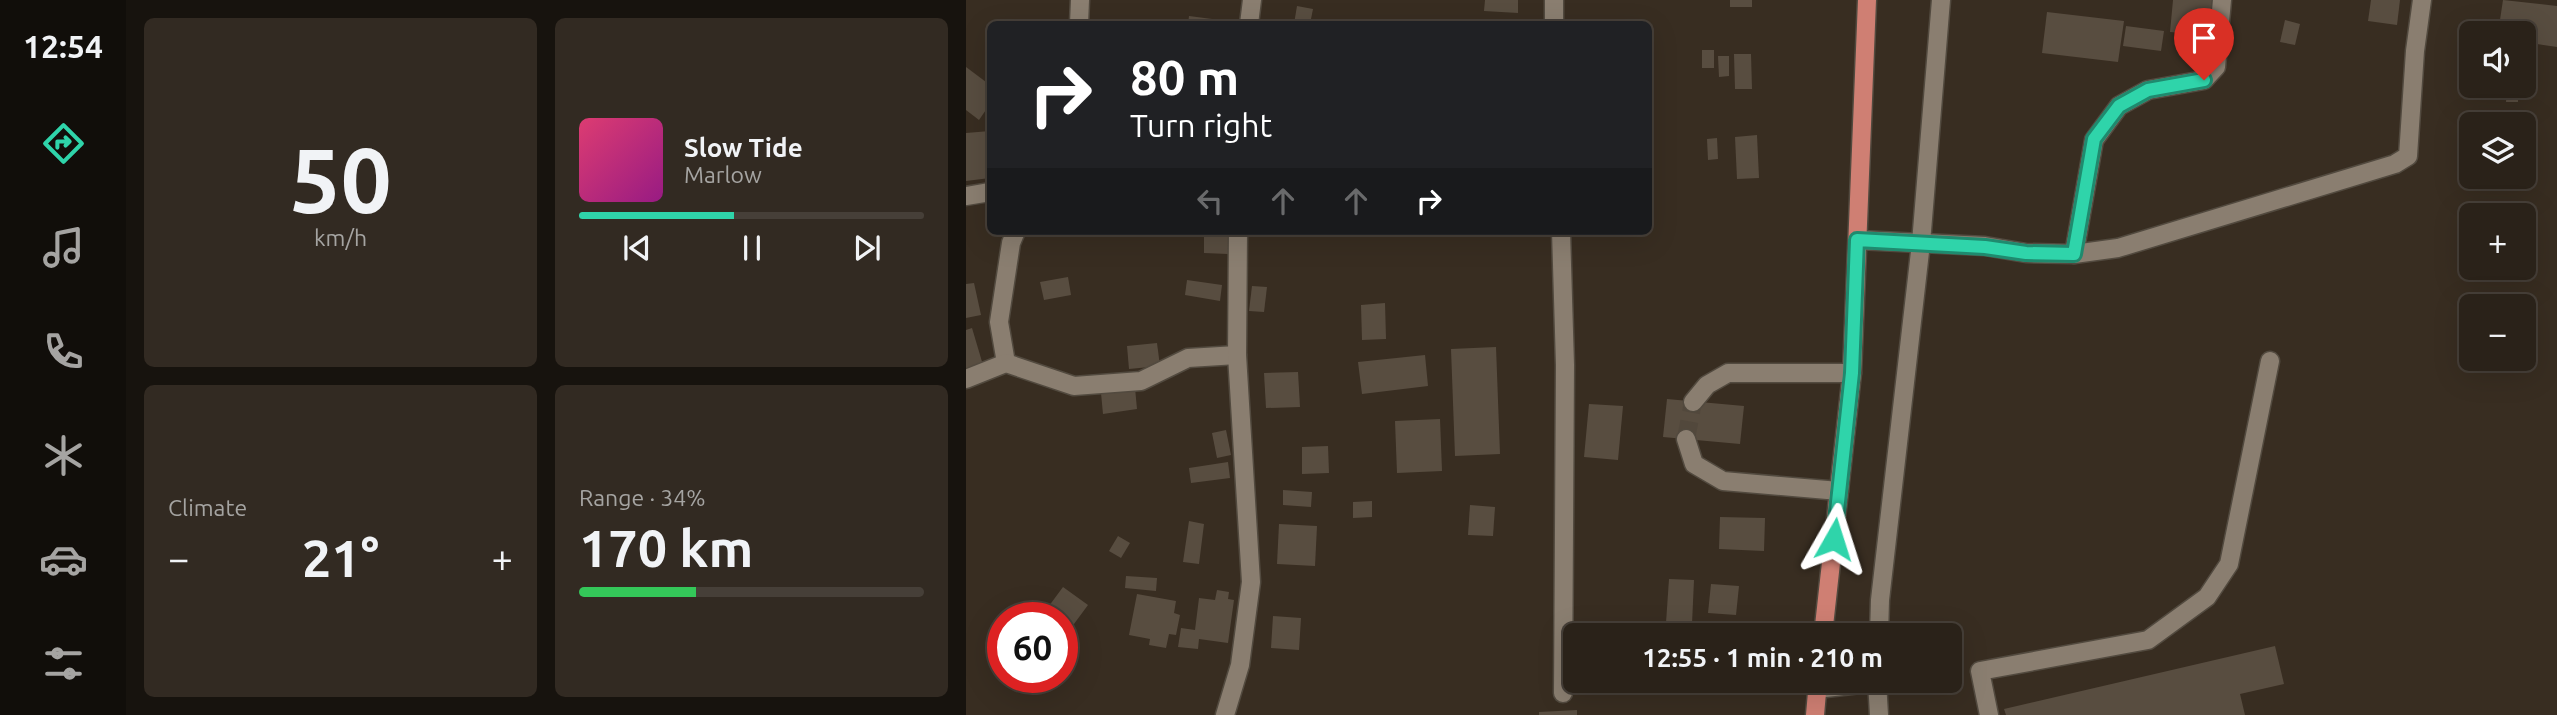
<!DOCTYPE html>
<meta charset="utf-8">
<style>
:root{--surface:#2a2219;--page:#322a22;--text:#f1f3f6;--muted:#a5a4a2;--line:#463f38;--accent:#2fd4aa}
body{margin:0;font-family:Ubuntu,sans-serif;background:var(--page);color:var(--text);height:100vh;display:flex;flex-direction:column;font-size:26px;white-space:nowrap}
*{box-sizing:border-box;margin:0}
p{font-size:23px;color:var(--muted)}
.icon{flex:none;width:38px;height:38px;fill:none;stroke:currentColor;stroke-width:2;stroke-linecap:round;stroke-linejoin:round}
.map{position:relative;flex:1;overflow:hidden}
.panel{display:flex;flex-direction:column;gap:18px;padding:18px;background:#17130e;width:840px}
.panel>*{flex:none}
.guide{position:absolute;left:21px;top:21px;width:665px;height:214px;border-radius:10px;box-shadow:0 7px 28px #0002,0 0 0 2px var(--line);background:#202124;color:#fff;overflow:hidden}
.controls{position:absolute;left:1493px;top:21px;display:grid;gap:14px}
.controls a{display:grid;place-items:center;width:77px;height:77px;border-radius:10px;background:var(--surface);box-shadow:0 7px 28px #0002,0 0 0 2px var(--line);font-size:35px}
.speed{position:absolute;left:21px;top:602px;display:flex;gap:14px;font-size:35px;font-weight:700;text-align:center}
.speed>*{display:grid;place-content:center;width:91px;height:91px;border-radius:50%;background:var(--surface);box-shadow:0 7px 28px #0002,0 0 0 2px var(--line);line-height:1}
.speed .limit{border:10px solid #d22;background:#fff;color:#111}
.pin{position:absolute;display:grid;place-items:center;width:60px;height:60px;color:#fff;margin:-72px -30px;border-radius:50% 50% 50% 0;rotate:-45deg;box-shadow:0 0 7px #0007}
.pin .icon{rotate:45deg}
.me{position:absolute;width:77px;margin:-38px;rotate:6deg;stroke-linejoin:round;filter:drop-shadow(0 0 5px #0008)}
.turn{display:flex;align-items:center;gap:24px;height:147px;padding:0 28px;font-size:32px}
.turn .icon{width:91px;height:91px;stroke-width:2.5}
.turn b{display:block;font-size:49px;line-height:60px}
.lanes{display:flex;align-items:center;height:66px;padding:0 28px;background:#0003;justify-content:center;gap:35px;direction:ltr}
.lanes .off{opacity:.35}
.big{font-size:52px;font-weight:700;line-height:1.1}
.panel .card{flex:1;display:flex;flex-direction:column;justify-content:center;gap:10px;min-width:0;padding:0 24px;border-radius:10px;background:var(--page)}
.panel .dial{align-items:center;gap:0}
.dial b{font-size:91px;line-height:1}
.song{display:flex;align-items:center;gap:21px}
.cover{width:84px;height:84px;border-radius:10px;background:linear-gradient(135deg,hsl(340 70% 55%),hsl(310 70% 35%))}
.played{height:7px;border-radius:4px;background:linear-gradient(90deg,var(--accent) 45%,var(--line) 45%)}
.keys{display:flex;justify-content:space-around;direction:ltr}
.heat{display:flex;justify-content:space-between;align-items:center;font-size:38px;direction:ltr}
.charge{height:10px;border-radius:5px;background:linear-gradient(90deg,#34c759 34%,var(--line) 0)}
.panel .tiles{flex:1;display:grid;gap:18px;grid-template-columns:repeat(2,1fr)}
.trip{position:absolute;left:597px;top:623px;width:399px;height:70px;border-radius:10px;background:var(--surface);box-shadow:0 7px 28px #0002,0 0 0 2px var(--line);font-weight:700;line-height:70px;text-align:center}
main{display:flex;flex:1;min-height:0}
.tab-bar{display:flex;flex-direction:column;width:126px;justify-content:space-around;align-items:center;background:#110e0a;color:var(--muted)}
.tab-bar .icon{width:49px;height:49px}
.tab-bar .current{color:var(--accent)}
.tab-bar b{font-size:32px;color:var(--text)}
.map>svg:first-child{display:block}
</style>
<main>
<nav class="tab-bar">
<b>12:54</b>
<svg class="icon current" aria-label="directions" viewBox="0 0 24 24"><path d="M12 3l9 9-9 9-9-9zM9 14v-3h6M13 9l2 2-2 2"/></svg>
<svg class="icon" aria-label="music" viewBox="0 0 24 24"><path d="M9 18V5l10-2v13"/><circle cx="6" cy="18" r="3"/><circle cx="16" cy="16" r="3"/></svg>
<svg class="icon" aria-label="phone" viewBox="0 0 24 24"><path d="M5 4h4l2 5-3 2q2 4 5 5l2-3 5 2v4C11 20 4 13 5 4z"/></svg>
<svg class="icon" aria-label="climate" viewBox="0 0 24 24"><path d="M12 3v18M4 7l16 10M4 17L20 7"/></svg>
<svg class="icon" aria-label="car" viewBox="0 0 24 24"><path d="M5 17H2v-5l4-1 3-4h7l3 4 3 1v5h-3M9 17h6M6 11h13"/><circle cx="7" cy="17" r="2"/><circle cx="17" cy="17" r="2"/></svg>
<svg class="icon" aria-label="filters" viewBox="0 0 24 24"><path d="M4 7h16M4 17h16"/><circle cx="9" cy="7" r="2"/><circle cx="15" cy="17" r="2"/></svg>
</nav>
<section class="panel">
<div class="tiles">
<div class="card dial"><b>50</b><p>km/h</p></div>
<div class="card">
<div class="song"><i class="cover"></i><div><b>Slow Tide</b><p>Marlow</p></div></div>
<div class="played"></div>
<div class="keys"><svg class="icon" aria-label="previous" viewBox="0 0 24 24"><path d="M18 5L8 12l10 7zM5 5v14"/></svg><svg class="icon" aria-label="pause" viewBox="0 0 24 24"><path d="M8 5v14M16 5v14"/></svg><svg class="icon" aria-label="next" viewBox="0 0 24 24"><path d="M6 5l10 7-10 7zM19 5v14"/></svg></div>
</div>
<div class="card"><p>Climate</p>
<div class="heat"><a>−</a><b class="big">21°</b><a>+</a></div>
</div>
<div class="card"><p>Range · 34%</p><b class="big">170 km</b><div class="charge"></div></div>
</div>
</section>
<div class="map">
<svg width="1591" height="715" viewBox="0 0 1591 715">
<rect width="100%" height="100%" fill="#382d21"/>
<g fill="#584d40">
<path d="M519,0H552V13L518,11Z"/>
<rect x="764" y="0" width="22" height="7"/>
<path d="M1207,0H1246L1243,35L1204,32Z"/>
<path d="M1405,0H1434L1431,25L1402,21Z"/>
<path d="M1537,0L1591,6V47L1558,42V33H1532Z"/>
<path d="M331,6L347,9L344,24H328Z"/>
<path d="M1081,12L1158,21L1152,62L1076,53Z"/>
<path d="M223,16L277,23V24H222Z"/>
<path d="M1319,20L1334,24L1329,45L1314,42Z"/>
<path d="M1160,26L1198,31L1195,51L1157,46Z"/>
<rect x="736" y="50" width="12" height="18"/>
<path d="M768,54H785L786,89H769Z"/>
<path d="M752,56H763V76L753,77Z"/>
<path d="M0,67L24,85V104L13,120L0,110Z"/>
<path d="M1501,81L1505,82V86H1513L1512,97L1500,96Z"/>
<path d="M1541,89H1552V102H1540Z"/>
<path d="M24,131V178L0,181V133Z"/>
<path d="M791,135L793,178L771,179L769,137Z"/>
<path d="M751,138L752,159L742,160L741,139Z"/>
<path d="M238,235L262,236V254L238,253Z"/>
<path d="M102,277L105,295L78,300L74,282Z"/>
<path d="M221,280L256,285L254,301L219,295Z"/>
<path d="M8,283L15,315L0,318V284Z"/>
<path d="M286,286L301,287L298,312L283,311Z"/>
<path d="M419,303L420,339L396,340L395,305Z"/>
<path d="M6,328L17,365L0,370V330Z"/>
<path d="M191,343L194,366L163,369L161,346Z"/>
<path d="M530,347L534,454L489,456L485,349Z"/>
<path d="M459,355L462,386L396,394L392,362Z"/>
<path d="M332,372L334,407L300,408L298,373Z"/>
<path d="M169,388L171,409L137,414L135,393Z"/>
<path d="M701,399L778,406L774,444L697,437Z"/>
<path d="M623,404L657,406L652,460L618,457Z"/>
<path d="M474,419L476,471L431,473L429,421Z"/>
<path d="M260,430L265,455L251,458L246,433Z"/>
<path d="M362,446L363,473L336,474V447Z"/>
<path d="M262,462L264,478L225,483L223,468Z"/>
<path d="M317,490L346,492L345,507L317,505Z"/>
<path d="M406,501V517L387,518V502Z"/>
<path d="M504,505L529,507L527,536L502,535Z"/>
<path d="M754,517L799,518L798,551L753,549Z"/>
<path d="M223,521L238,524L233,564L217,562Z"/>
<path d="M313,524L351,526L349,566L311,564Z"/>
<path d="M152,536L164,543L155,558L143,551Z"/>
<path d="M160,576L191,578L190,591L159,588Z"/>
<path d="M703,579L728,580L726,624L700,623Z"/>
<path d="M745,584L773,586L770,615L742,613Z"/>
<path d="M97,587L122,605L105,628L96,621V618H92L80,610Z"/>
<path d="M251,590L263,592L262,599L268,600L262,643L233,639L232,649L212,647L215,628L229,630L233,598L249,600Z"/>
<path d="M171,594L210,601L208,613L214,615L210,635L203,634L200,648L183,645L184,639L163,635Z"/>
<path d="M307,616L335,618L333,650L305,648Z"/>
<path d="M1309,646L1318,684L1274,694L1279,715H1040L1038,709Z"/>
<path d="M611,710V715H573V712Z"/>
</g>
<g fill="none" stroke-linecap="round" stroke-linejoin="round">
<path stroke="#52483c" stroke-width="18" stroke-dasharray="18 9" stroke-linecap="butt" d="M720,439L727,402"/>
<g stroke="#524a3f" stroke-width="21">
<g id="minor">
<path d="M588,0V24"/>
<path d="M113,24L114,0"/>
<path d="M283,24L286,0"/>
<path d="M0,196L24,192"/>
<path d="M595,231L599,365L597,693"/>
<path d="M892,240L1019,246L1060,253L1108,254L1152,248L1429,164L1442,156L1449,51L1456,0"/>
<path d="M1108,254L1128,140L1153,106L1182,90L1238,80L1250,67L1256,0"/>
<path d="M40,363L33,322L45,243L50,231"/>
<path d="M0,379L40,363L108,386L175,381L222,358L271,355"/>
<path d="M727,402L741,385L762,373H886"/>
<path d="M720,439L728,464L757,481L873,491"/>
<path d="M913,635L914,600L955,243L975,0"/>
<path d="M911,681L913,715"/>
<path d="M851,689L911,682"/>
<path d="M259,715L274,665L285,582L271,355L272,231"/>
<path d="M1023,715L1014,671L1182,640L1241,597L1263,564L1304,361"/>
</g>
</g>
<g stroke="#524a3f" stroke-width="21">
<g id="major">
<path d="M857,635L886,373L901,0"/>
<path d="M849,715L852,681"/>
</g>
</g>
<use href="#minor" stroke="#8a7e70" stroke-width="18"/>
<use href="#major" stroke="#cf7f73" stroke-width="18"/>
</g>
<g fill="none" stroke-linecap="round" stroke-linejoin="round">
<g stroke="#1f8a6e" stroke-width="18">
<path id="route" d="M868,539L886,373L891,240L1019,247L1060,253L1108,254L1128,139L1153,106L1182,90L1238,80"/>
</g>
<use href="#route" stroke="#2fd4aa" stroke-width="12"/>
</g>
</svg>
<div class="controls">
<a><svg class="icon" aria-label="sound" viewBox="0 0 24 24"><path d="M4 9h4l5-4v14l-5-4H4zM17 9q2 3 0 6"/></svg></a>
<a><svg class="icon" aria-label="layers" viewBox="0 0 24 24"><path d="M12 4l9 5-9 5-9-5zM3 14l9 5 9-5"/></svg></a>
<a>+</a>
<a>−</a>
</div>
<div class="speed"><div class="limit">60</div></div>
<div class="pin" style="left:1238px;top:80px;background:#d93025"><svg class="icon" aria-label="arrive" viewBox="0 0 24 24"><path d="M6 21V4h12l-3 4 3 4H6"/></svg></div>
<svg class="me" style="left:868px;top:539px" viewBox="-20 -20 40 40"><path d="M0-17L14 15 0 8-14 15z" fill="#2fd4aa" stroke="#fff" stroke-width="4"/></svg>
<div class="trip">12:55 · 1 min · 210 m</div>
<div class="guide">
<div class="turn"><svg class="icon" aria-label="right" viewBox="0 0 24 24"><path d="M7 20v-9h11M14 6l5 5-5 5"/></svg><div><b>80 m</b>Turn right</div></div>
<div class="lanes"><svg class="icon off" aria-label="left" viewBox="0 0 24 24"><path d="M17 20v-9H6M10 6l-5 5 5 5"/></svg><svg class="icon off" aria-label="ahead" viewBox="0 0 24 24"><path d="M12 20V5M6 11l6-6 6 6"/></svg><svg class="icon off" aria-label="ahead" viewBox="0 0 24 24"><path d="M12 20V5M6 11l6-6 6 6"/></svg><svg class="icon" aria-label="right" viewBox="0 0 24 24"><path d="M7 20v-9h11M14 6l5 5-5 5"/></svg></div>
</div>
</div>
</main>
